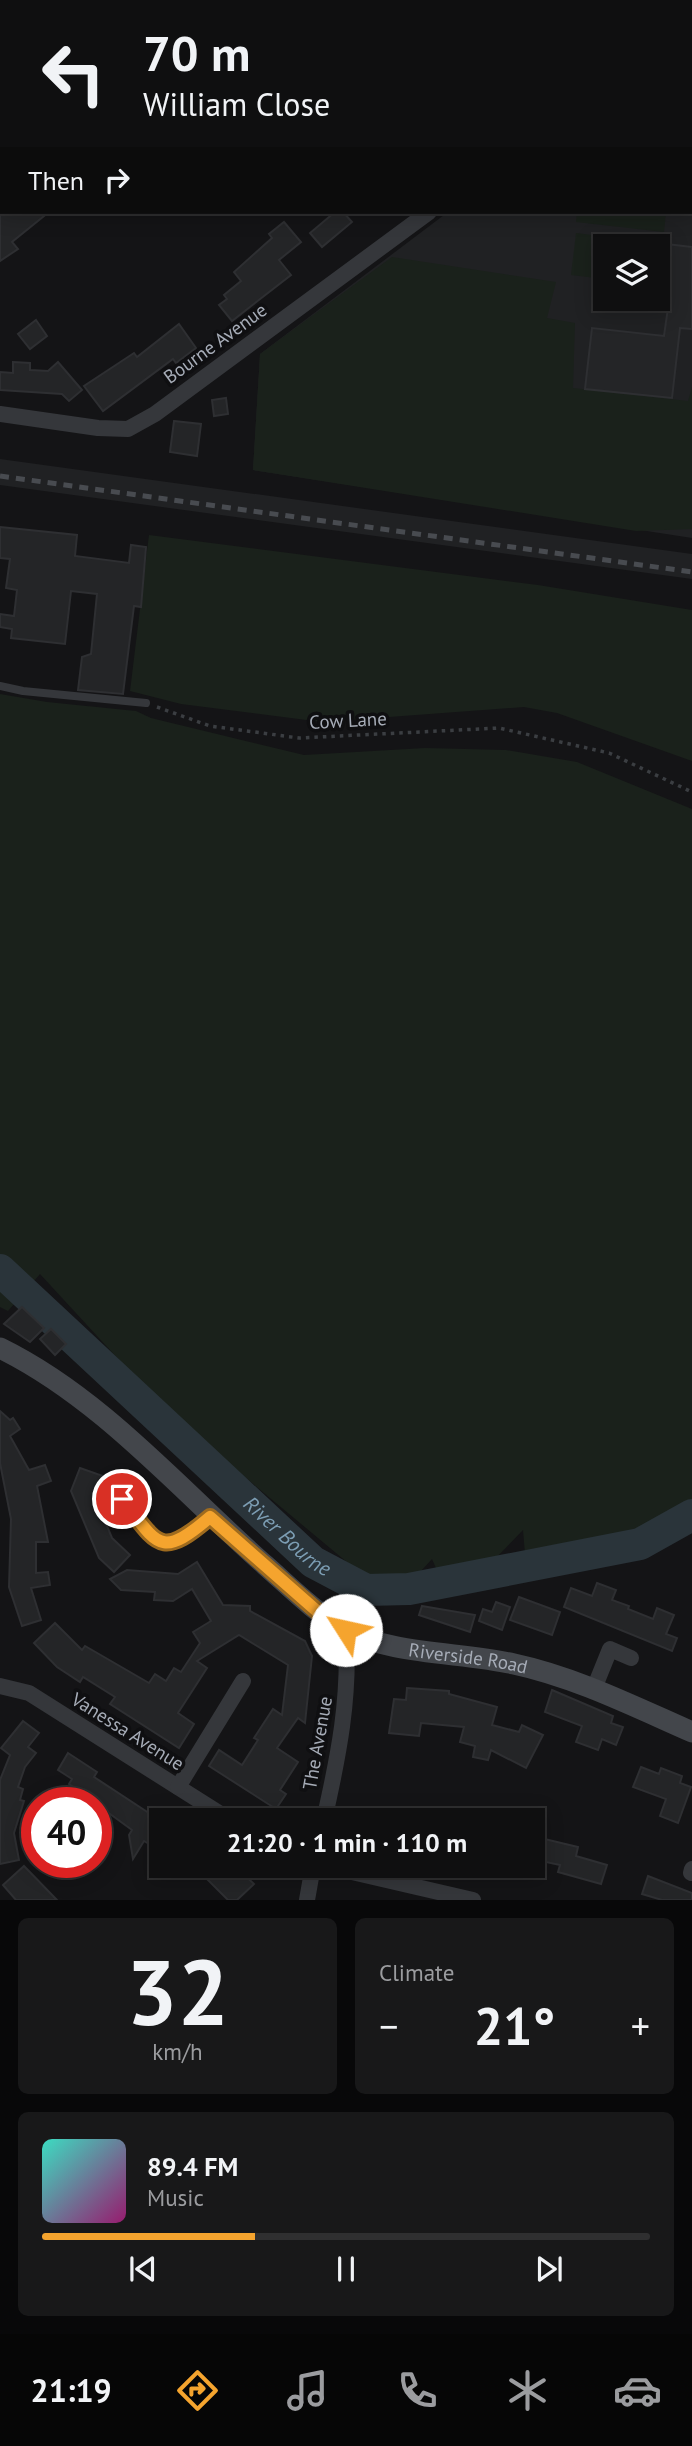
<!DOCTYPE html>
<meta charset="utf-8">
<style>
:root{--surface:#0f0f10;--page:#181819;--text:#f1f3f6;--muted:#9b9c9f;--line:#2f2f30;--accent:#f5a42e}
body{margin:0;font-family:"PT Sans",sans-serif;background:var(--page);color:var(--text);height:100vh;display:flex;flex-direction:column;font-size:26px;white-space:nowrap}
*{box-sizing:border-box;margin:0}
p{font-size:23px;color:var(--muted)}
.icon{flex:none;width:38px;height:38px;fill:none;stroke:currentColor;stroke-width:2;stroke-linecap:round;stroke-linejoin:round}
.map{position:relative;height:1900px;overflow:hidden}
.side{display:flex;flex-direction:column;gap:18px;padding:18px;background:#080809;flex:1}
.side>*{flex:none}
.top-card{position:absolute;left:0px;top:0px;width:693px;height:214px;box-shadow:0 4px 18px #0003,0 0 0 2px var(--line);background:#0f0f10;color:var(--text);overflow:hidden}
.tools{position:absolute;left:593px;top:234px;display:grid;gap:14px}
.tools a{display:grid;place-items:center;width:77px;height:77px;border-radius:0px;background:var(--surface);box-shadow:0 4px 18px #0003,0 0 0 2px var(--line);font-size:35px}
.speed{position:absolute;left:21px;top:1787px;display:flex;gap:14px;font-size:35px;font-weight:700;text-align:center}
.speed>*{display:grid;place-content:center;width:91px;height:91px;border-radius:50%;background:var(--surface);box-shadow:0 4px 18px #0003,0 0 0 2px var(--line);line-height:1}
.speed .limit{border:10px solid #d22;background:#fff;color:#111}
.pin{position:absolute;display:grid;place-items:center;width:60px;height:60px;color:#fff;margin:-30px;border:4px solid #fff;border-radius:50%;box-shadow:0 2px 7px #0007}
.me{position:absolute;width:77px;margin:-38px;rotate:305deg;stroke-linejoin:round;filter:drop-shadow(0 0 5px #0008)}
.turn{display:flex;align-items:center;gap:24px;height:147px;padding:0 28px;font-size:32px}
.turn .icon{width:91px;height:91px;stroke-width:2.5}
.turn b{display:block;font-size:49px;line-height:60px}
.then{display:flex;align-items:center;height:66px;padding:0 28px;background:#0003;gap:14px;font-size:26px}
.big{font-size:52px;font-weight:600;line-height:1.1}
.side .widget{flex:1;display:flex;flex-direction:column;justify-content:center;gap:10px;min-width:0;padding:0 24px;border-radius:10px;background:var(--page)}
.side .dial{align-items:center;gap:0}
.dial b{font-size:91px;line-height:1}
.song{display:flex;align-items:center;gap:21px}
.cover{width:84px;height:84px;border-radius:10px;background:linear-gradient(135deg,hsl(170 70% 55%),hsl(320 70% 35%))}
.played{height:7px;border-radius:4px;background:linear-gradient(90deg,var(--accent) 35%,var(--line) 35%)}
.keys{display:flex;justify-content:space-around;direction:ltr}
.heat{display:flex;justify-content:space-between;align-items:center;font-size:38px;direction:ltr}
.side .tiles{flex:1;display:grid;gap:18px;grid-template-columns:1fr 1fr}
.widget:last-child{grid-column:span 2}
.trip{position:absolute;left:149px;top:1808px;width:396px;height:70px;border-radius:0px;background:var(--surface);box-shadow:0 4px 18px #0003,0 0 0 2px var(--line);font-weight:600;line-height:70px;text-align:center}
.dock{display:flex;height:112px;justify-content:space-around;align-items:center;background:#060606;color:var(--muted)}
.dock .icon{width:49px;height:49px}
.dock .selected{color:var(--accent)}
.dock b{font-size:32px;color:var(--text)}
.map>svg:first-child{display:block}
</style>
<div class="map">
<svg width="692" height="1900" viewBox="0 0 692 1900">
<rect width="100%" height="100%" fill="#141416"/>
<g fill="#202123" fill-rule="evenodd">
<path d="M692,110V538L253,470L260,354L448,212H691ZM606,247H658V299H606Z"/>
<path d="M0,459L692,554V579L0,485Z"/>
</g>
<g fill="#1a211b">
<path d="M577,212H666L664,232L576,222Z"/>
<path d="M576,233L663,244L658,283V247H606L605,279L571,275Z"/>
<path d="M392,257L556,282L547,318L575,323L573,388L688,401L692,387V529L636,531L253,470L260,354Z"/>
<path d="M149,535L538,585L692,610V761L557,713L524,707L322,722L181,704L130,691Z"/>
<path d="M0,694L47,702L136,711L151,718L304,755L425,748L506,750L577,762L692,809V1502L635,1530L525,1554L523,1530L495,1559L439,1575L432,1559L412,1581L377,1577L354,1568L168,1413L40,1274L8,1311L0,1307Z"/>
</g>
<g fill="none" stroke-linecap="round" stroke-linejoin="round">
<path stroke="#2a343a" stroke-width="32" id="s1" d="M0,1270L313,1562L366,1590L409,1589L640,1544L692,1515"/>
</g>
<g fill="#242527" stroke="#2e2f32" stroke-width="2">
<path d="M0,212H49L12,242L18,249L0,261Z"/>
<path d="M335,212H343L352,222L322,247L310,233Z"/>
<path d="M284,222L301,242L279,260L291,275L232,321L219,305L227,299L224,295L241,281L234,272L272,238L269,234Z"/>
<path d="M666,244L692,247V329L680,328L672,398L585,389L592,328L664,336L669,301L658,299Z"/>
<path d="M36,320L47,336L30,349L18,334Z"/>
<path d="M179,324L196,348L176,363L173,359L103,411L84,386L134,353L137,357Z"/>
<path d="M13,362L30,363V370L48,371L58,362L82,390L69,401L62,394L0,390V372L13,373Z"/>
<path d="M226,398L228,414L214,416L212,400Z"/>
<path d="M174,421L201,424L197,456L170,452Z"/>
<path d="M0,527L77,535L75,556L129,563L131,545L146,547L141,607L134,606L123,694L78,690L82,657L91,654L97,594L71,591L65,644L11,638L12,629L0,627V614L14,616L17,590L6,588L10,559L0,558Z"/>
<path d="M22,1307L44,1328L30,1342L4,1324Z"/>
<path d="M51,1329L66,1344L55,1355L40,1339Z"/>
<path d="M0,1411L10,1420L13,1418L20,1429L10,1436L29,1470L45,1465L51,1481L37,1486L48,1542H36V1573L48,1572L50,1585L31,1588L41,1620L22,1626L9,1587L11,1519L0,1463Z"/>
<path d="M80,1468L103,1476L95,1497L112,1538L130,1555L114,1572L99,1558L71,1491Z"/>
<path d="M197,1562L223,1605L250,1606V1611L305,1641L312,1656L305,1723L298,1718L277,1748L298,1762L280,1790L286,1794L276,1809L209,1766L219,1750L242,1765L258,1740L254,1738L273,1709L282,1715L288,1665L239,1635L197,1661L207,1668L178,1713L194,1724L179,1748L110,1704L115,1697L83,1677L80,1682L57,1667L34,1643L55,1623L82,1650L85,1646L149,1683L155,1674L166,1681L174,1668L181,1672L200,1643L193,1632L211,1621L192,1589L173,1601L154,1600L155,1592L121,1590L110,1579L127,1570L178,1574Z"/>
<path d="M597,1583L616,1590L612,1600L629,1606L628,1609L653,1619L657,1608L674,1615L666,1634L677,1638L672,1651L564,1607L571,1588L592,1596Z"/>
<path d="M519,1597L560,1612L552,1635L510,1620Z"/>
<path d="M496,1602L510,1607L502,1630L479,1621L483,1609L492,1612Z"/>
<path d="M422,1606L475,1615L470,1632L419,1615Z"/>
<path d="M407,1688L449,1691V1694L497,1707L492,1725L519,1732L522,1725L543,1735L526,1768L491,1750L488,1760L473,1757L475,1746L460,1742L464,1727L421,1723L419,1736L389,1733L394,1699L406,1700Z"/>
<path d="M552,1690L613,1716L611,1723L623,1727L616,1745L602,1739L598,1750L576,1742L582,1726L545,1712Z"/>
<path d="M23,1721L39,1733L28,1747L36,1753L25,1767L18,1787L23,1789L20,1800L24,1801L14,1833L19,1860L0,1864V1780L10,1755L1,1748Z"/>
<path d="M68,1753L97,1772L94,1777L161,1821V1851L144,1841L133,1859L129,1835L132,1830L69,1784L72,1779L58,1770Z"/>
<path d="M641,1767L659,1774L661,1768L682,1776L680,1783L691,1787L678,1823L660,1816L666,1799L633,1787Z"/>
<path d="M532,1836L578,1847L576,1856L607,1865L601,1884L558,1872L560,1865L532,1859Z"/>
<path d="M24,1866L57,1900H16L3,1885Z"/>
<path d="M185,1866H235L254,1884L237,1900H228L207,1879Z"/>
<path d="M648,1876L692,1893V1900H662L642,1894Z"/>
</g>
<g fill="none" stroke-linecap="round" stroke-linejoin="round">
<path stroke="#3b3e42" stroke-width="3.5" stroke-dasharray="3.5 5" stroke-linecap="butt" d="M157,707L210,726L299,738L499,728L609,753L692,792"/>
<path stroke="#35373b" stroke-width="8" d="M0,686L23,691L146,703"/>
<g stroke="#35373b" stroke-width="16">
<path d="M691,89H692"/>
<path d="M0,105L2,107"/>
<path d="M0,414L98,428L128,429L155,414L429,212"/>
<path d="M122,1499C158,1545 160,1560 210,1517"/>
<path d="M0,1686L29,1693L230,1820"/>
<path d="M593,1691L610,1649L631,1658"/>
<path d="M178,1787L243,1681"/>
<path d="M324,1820C339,1754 350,1698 346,1630"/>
<path d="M326,1866L473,1900"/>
<path d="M691,1873L692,1869"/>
<path d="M307,1900L313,1866"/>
</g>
<g stroke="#43464b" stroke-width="21">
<path d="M214,2L216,0"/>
<path d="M0,169L2,167"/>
<path id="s2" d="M0,1348C102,1398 181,1491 265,1565C290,1587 315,1612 343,1629C390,1655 462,1652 514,1664C575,1677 635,1707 692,1732"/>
</g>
<path stroke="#484b50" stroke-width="5" stroke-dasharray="9 7" stroke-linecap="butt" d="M0,476L692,572"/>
</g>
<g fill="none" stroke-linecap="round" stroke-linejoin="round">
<g stroke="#9f6b1e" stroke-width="18">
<path id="route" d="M122,1499C158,1545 160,1560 210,1517L318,1612L346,1630"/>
</g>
<use href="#route" stroke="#f5a42e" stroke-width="12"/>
</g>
<g text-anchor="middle" stroke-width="7" stroke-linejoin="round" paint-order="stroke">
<g font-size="19" fill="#a6acb7" stroke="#0f0f11">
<text transform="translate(215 343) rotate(-36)" y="7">Bourne Avenue</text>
<text transform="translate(348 720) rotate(-3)" y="7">Cow Lane</text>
<text dy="7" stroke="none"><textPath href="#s2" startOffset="574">Riverside Road</textPath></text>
<text transform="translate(128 1731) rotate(32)" y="7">Vanessa Avenue</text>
<text transform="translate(317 1743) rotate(-80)" y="7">The Avenue</text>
</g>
<g font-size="21" font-style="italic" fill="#7c9db3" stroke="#0f0f11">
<text dy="7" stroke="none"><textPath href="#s1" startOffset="392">River Bourne</textPath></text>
</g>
</g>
</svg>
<div class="tools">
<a><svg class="icon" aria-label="layers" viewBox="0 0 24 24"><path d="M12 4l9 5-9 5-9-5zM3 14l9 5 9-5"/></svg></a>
</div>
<div class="speed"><div class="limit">40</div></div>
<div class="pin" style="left:122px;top:1499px;background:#d93025"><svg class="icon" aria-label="arrive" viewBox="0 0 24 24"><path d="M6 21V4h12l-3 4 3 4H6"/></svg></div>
<svg class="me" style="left:346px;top:1630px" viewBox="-20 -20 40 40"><circle r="19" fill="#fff"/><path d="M0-13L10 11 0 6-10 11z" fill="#f5a42e"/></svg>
<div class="trip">21:20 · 1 min · 110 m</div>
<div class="top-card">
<div class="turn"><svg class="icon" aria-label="left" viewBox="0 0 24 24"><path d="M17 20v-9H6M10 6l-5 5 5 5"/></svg><div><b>70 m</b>William Close</div></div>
<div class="then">Then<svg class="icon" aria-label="right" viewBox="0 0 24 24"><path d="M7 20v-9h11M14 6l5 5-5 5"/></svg></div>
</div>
</div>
<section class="side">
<div class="tiles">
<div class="widget dial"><b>32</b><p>km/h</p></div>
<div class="widget"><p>Climate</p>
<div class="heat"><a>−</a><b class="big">21°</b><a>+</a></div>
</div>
<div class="widget">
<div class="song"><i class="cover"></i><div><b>89.4 FM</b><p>Music</p></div></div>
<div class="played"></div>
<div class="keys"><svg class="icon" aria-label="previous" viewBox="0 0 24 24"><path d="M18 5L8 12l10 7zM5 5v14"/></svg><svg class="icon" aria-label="pause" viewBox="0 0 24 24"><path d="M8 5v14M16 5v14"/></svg><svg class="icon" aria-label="next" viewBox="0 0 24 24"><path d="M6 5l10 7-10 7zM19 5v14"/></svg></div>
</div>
</div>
</section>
<nav class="dock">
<b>21:19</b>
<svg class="icon selected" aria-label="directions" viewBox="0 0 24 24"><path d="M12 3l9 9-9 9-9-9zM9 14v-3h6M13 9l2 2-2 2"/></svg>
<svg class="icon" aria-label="music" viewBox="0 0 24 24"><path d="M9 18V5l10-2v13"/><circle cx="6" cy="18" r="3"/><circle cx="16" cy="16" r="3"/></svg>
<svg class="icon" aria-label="phone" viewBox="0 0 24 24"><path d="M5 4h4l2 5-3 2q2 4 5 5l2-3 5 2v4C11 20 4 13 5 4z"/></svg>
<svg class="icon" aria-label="climate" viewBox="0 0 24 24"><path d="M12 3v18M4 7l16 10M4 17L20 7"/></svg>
<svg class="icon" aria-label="car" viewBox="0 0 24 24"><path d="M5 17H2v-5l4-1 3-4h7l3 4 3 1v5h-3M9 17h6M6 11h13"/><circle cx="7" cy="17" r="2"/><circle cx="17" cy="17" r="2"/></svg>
</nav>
